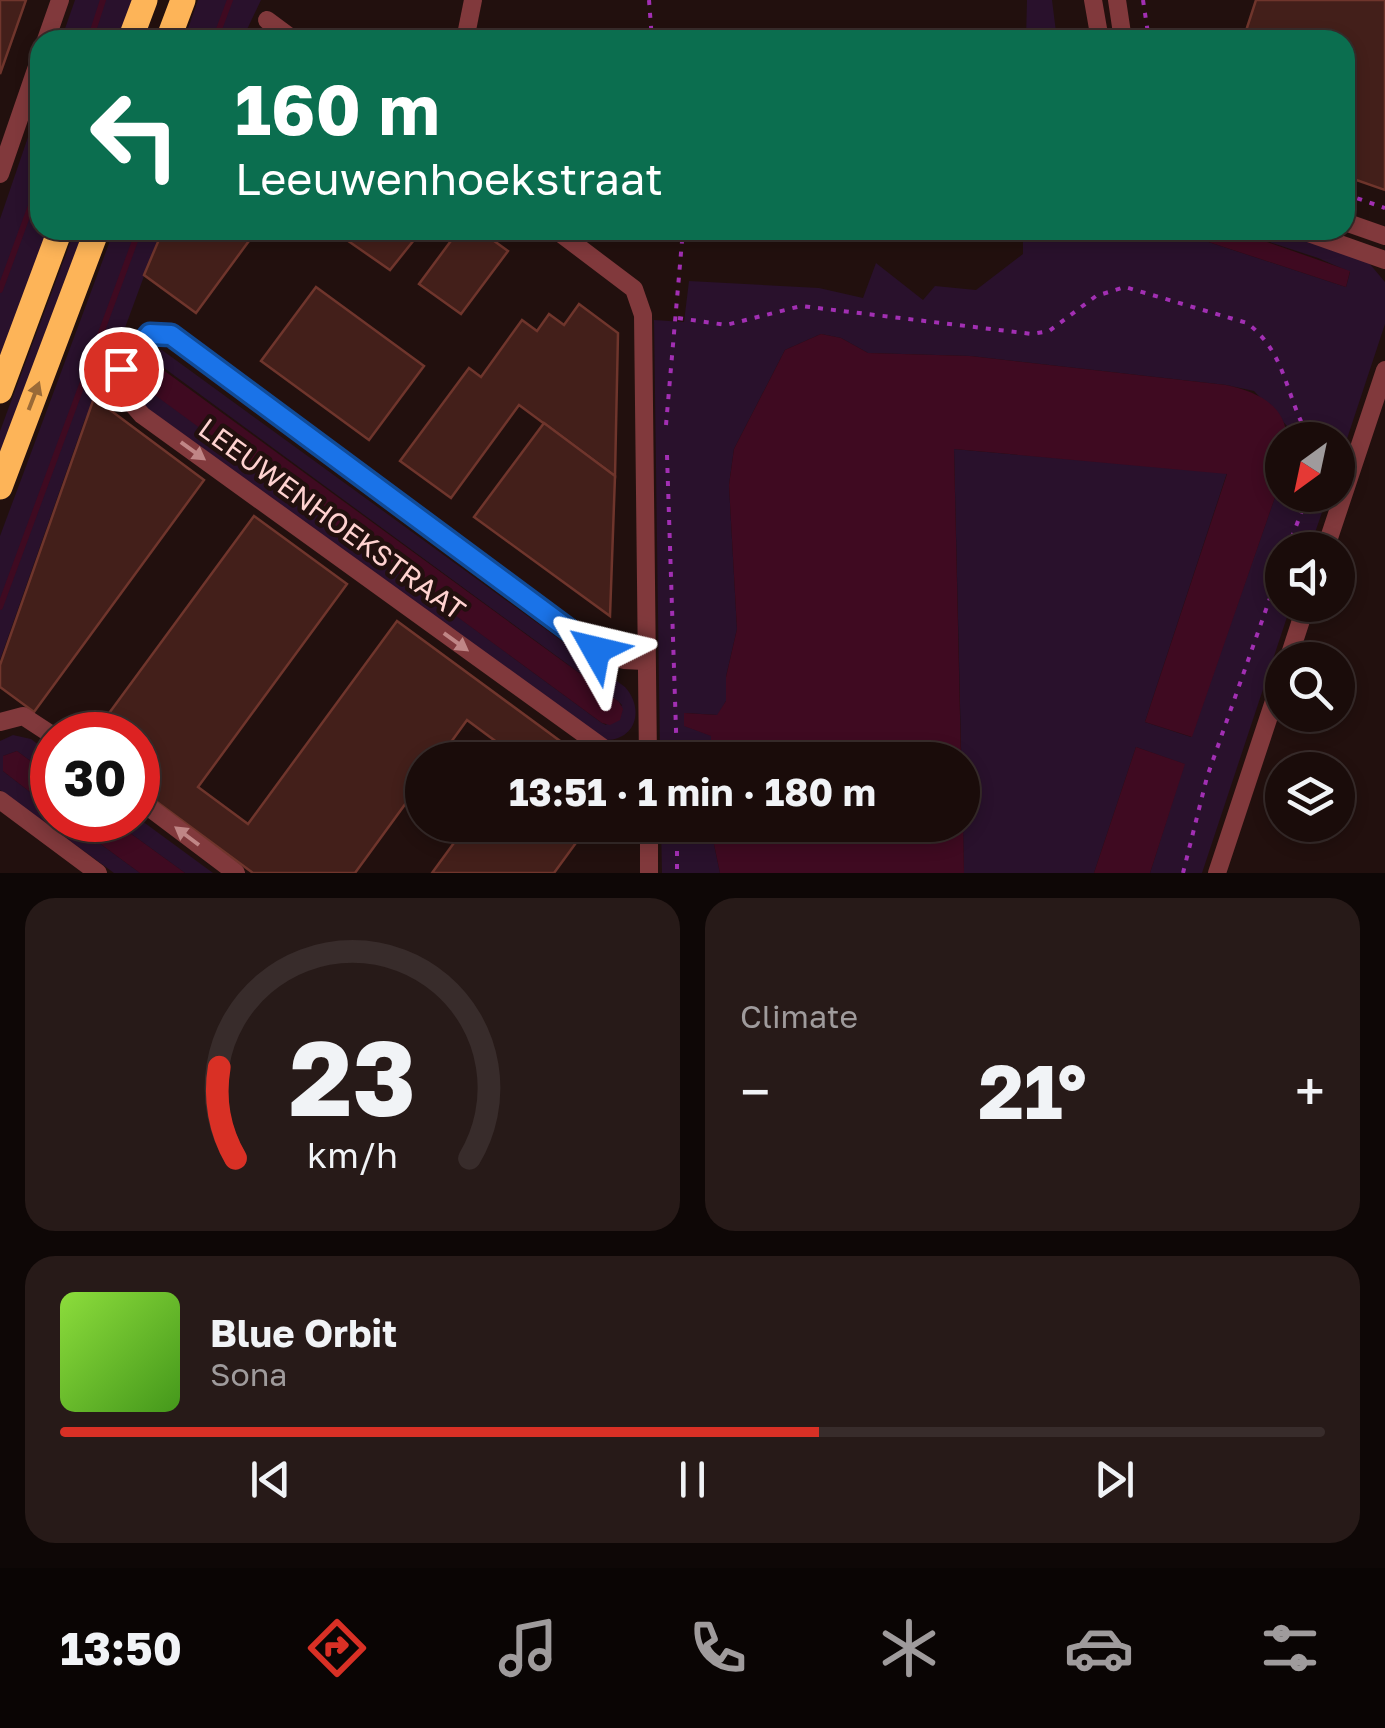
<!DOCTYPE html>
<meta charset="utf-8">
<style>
:root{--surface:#1a0c0a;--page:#271a18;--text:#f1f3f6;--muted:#9f9b9c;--line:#382c2b;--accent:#d93025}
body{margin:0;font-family:"Golos Text",sans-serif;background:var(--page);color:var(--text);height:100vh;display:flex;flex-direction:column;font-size:38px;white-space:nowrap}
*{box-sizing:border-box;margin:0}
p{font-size:32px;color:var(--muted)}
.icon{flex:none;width:55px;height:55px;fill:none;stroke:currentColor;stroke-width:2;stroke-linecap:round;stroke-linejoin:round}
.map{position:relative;height:873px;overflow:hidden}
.drawer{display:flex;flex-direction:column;gap:25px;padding:25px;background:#0e0706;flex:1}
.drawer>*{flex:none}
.guide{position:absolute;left:30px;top:30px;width:1325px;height:210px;border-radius:30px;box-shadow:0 5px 15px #0003,0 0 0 2px var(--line);background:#0b6e4f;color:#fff;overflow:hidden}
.needle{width:65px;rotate:213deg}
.buttons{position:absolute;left:1265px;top:422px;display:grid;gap:20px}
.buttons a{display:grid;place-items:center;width:90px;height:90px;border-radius:50%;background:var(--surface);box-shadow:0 5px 15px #0003,0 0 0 2px var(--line);font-size:50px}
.speed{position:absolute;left:30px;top:712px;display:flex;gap:20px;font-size:50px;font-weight:700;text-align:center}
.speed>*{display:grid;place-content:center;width:130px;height:130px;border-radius:50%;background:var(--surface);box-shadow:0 5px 15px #0003,0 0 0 2px var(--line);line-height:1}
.speed .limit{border:15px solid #d22;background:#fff;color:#111}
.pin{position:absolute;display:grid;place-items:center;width:85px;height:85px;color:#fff;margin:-42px;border:5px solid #fff;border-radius:50%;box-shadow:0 2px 10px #0007}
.me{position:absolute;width:110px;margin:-55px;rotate:307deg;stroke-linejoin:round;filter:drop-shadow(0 0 8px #0008)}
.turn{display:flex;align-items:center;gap:35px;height:210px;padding:0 40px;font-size:45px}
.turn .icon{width:130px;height:130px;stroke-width:2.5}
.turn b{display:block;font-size:70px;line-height:85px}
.big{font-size:75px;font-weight:700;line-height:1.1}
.drawer .card{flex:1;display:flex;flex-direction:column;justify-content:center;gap:15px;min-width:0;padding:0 35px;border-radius:30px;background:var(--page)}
.drawer .dial{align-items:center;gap:0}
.dial svg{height:260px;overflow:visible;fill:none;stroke:var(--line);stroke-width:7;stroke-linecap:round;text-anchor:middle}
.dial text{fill:var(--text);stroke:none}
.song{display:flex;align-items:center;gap:30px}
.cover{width:120px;height:120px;border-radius:15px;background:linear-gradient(135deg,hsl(90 70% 55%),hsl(100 70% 35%))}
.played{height:10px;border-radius:5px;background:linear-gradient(90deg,var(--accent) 60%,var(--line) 60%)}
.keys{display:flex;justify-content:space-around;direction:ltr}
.heat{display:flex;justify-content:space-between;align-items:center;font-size:55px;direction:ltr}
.drawer .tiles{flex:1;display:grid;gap:25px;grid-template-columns:1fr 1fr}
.card:last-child{grid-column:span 2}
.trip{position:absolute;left:405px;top:742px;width:575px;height:100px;border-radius:50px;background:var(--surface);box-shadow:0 5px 15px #0003,0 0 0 2px var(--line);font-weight:700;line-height:100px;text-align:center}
.tabs{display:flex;height:160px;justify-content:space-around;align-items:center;background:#0a0504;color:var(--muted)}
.tabs .icon{width:70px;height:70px}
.tabs .selected{color:var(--accent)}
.tabs b{font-size:45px;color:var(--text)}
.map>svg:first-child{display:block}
</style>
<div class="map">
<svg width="1385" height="873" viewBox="0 0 1385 873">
<rect width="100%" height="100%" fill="#22100e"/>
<g fill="#29112c" fill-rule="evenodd">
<path d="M75,0H132L118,40H61Z"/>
<path d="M198,0H261L242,40H184Z"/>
<path d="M1027,0H1052L1057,40H1026Z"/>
<path d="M40,102V230H48L0,359V219Z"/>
<path d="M75,230H86L0,462V431Z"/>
<path d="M114,230H161L101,393L85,419L0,660V536Z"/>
<path d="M1023,230H1172L1346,287L1350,272L1318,258L1233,230H1279L1356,256L1369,263L1385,282V324L1338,466V440H1287V426L1254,391L1226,385L970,356L868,353L841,338L821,334L785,350L734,449L729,485L737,629L726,677V701L718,715L685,713V726L712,736L711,760H660L654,320L684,322L689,281L819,288L863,298L876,263L923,300L935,286L976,290L1023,254Z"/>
<path d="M162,350L625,687C645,709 636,742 603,740L137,401C122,377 133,352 162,350ZM160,365L619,702L622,705L606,725L602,723L145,387Z"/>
<path d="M954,449L1227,473L1145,722L1191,737L1282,477V495H1328L1309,550H1282V605H1291L1202,873H1150L1184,764L1136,747L1094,873H964Z"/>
<path d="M13,735L31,739L52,755V777L17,751L3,756V771L52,809V820H68L140,873H114L0,790V741Z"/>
<path d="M138,818L213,873H185L112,820Z"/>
<path d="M661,825H710L720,873H662Z"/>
</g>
<g fill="#3f0a21">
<path d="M1172,230H1233L1350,271L1346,287Z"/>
<path d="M821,334L841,338L868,353L970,356L1226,385C1257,392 1286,404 1287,440H1282V477L1192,737L1145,722L1227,474L954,449L961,760H711V736L684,726V713L717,715L726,701V677L737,629L729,485L734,449L785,350Z"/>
<path d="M155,364L619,702L623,709L620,720L610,725L602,723L148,390C139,380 142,368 155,364Z"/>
<path d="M1136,747L1185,764L1150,873H1094Z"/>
<path d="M17,751L52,777V809L3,771V756Z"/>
<path d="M68,820H112L185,873H140Z"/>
<path d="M963,822L964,873H720L710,825H962Z"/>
</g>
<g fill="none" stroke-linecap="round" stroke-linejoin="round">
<g stroke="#3f0a21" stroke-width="6">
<path d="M90,40L103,0"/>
<path d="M215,40L230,0"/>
<path d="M0,290L40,181"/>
<path d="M0,607L139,230"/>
</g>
</g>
<g fill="#431f1a" stroke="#6f352c" stroke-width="2.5">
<path d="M0,0H26L0,74Z"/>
<path d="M1256,0H1385V190L1345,176V40H1243Z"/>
<path d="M163,230H257L196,313L144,275Z"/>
<path d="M345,230H422L390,270L341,236Z"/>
<path d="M459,230H479L508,251L461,314L419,284Z"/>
<path d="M316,287L424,366L369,440L261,361Z"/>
<path d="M579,304L618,333L615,476L519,405L451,498L400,461L469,368L481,377L522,320L537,331L549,314L564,325Z"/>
<path d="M94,398L204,480L34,712L0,687V665Z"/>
<path d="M544,423L615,476L610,616L474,517Z"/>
<path d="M254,516L347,584L198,787L248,824L397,621L586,760H514L517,757L467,720L438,760H422V781L355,873H253L138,788V735H93Z"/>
<path d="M467,825H589L554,873H432Z"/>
</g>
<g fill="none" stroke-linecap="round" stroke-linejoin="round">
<g stroke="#a22fb3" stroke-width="4" stroke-dasharray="5 8" stroke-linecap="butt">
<path d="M649,0L652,40"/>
<path d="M1143,0L1149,40"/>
<path d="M1345,194L1385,208"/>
<path d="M678,318L726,325L801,306L1032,334L1049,331L1096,296L1125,287L1247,323C1288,354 1285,399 1311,440"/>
<path d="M666,425L683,230"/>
<path d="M667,455L677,760"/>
<path d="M1287,550L1308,495"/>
<path d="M677,825V873"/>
<path d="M1183,873L1207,777L1282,564"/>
</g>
<g stroke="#81393c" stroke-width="18">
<path d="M1093,0L1100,40"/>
<path d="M1117,0L1123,40"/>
<path d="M267,20L294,40"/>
<path d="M46,40L60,0"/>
<path d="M465,40L473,0"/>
<path d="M0,174L40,58"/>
<path d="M1345,222L1385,236"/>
<path d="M556,230L634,289L643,315L648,760"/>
<path d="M1300,230L1385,260"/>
<path d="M1325,550L1385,370"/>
<path d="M1288,660L1306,605"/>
<path d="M0,722L23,716L52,735"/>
<path d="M620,760L142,415L120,390L121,369L150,334L171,335L596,650L624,660L644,661"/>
<path d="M138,799L236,873"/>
<path d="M0,800L98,873"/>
<path d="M649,825V873"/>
<path d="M1217,873L1282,677"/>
</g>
<g stroke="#fdb458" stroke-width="25">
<path d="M130,40L145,0"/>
<path d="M168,40L183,0"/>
<path d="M0,391L60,230"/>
<path d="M0,487L97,230"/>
</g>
</g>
<defs><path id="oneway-solid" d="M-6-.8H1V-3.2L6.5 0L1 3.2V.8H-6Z" transform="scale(2.5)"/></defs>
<use fill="#9a6a37" href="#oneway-solid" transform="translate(34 396) rotate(-69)"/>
<g fill="#c08686">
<use href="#oneway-solid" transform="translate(193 451) rotate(36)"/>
<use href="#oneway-solid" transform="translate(456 642) rotate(36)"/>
<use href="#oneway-solid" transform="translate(187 836) rotate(-143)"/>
</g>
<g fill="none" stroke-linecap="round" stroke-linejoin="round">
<g stroke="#114b97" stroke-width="25">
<path id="route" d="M121,369L150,334L171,335L596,650"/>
</g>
<use href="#route" stroke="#1a73e8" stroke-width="18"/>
</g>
<g text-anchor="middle" stroke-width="9" stroke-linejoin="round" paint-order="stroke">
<g font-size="28" fill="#ffd2d0" stroke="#22100e">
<text transform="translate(332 519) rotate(36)" y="10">LEEUWENHOEKSTRAAT</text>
</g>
</g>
</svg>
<div class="buttons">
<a><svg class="needle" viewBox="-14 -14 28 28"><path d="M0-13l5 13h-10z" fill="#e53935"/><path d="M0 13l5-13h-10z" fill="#9f9b9c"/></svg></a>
<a><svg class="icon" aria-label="sound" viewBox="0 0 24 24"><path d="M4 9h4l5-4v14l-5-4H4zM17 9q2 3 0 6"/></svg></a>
<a><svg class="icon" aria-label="search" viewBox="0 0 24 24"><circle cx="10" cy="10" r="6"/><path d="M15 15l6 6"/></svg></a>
<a><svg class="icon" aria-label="layers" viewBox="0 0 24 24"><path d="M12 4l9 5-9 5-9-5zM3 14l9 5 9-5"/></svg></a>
</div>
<div class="speed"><div class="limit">30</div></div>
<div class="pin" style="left:121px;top:369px;background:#d93025"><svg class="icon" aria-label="arrive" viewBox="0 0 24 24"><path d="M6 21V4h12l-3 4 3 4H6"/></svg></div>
<svg class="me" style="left:596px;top:650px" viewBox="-20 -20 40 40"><path d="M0-17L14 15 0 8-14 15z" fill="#1a73e8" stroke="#fff" stroke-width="4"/></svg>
<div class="trip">13:51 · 1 min · 180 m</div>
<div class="guide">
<div class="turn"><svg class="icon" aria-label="left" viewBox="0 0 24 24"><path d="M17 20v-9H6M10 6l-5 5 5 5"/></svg><div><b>160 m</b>Leeuwenhoekstraat</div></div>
</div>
</div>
<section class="drawer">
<div class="tiles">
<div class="card dial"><svg viewBox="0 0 100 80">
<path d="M14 69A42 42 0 1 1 86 69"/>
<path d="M14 69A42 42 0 0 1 9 41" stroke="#d93025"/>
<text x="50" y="56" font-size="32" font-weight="700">23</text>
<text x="50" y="72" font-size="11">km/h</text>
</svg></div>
<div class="card"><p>Climate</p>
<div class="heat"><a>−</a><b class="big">21°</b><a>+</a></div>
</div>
<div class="card">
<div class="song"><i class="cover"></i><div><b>Blue Orbit</b><p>Sona</p></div></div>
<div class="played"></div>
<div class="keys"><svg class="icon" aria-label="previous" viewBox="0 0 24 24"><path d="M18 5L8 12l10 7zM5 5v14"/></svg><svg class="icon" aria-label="pause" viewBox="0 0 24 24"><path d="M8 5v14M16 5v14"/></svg><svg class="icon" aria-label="next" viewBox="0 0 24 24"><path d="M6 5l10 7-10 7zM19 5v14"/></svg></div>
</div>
</div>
</section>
<nav class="tabs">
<b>13:50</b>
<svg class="icon selected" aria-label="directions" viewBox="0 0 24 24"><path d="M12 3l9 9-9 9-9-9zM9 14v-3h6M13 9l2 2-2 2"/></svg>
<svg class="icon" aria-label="music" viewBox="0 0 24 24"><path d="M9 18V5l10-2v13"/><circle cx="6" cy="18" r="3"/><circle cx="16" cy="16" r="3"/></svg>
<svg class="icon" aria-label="phone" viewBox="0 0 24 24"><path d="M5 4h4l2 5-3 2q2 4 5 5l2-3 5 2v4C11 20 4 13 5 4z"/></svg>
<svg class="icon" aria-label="climate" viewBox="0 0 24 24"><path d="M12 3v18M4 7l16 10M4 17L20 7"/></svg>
<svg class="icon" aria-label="car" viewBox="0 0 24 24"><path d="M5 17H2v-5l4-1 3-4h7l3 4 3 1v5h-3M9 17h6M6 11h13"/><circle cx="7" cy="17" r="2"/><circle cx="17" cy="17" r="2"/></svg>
<svg class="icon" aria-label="filters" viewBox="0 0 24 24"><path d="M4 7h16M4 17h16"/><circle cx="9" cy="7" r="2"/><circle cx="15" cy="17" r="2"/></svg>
</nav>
